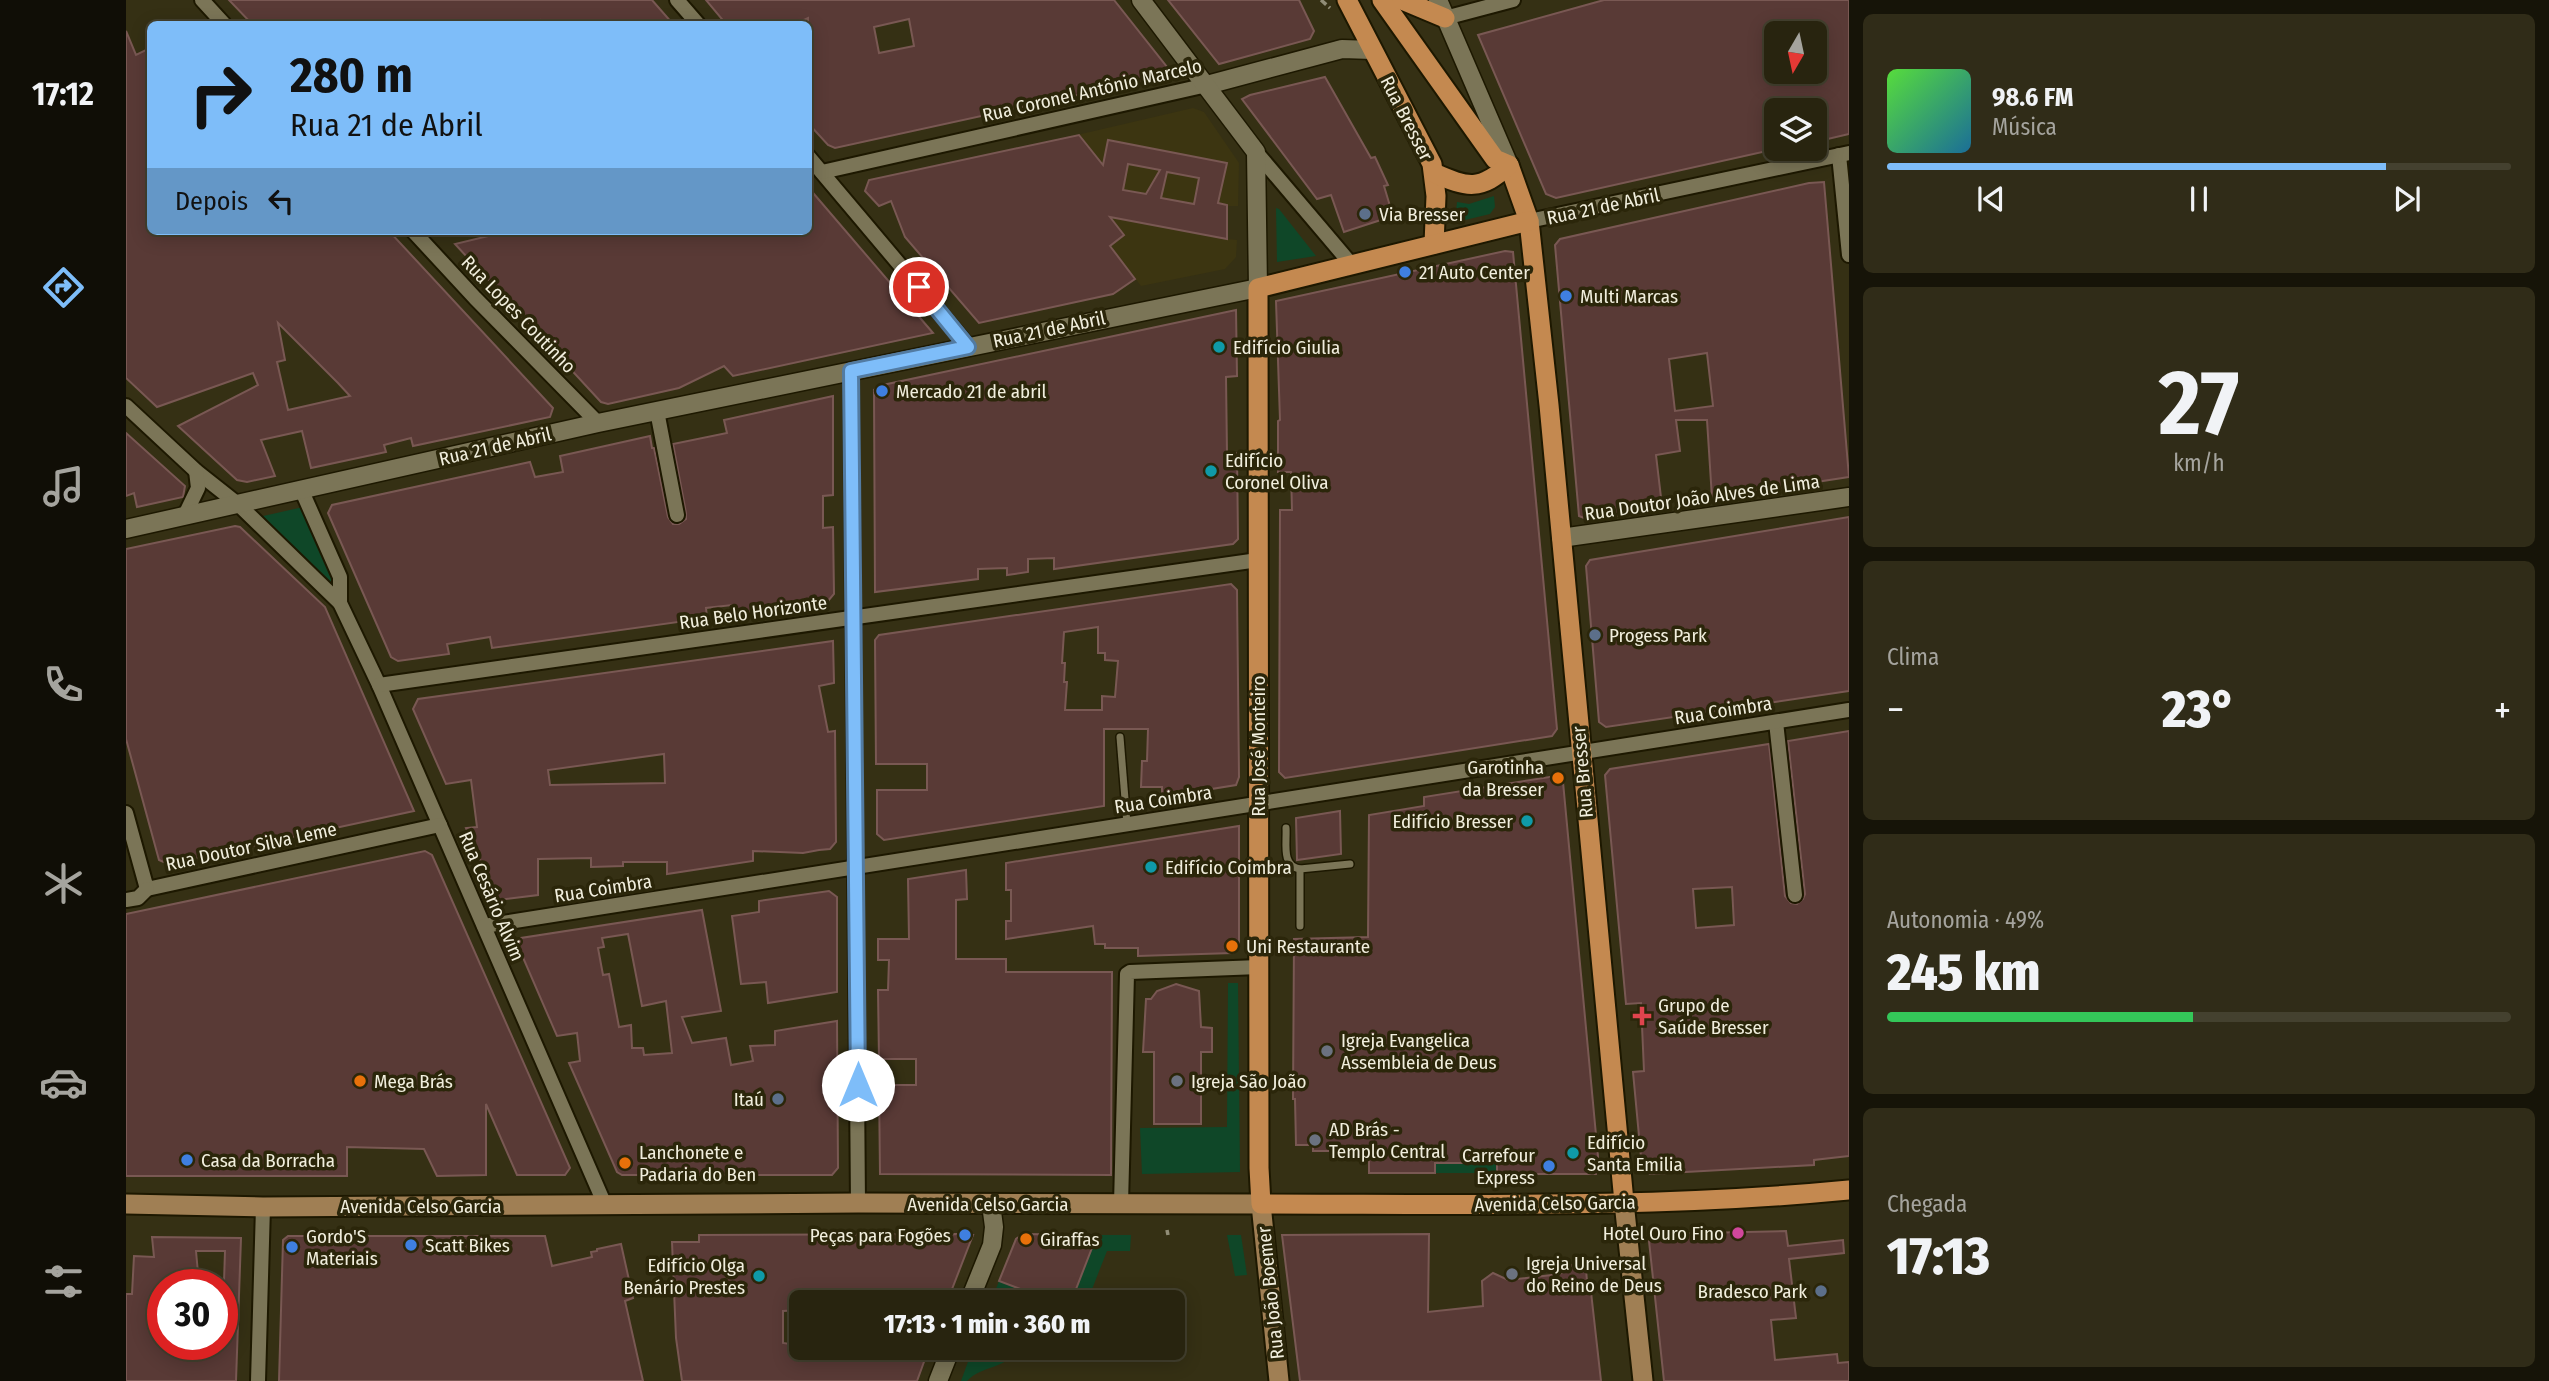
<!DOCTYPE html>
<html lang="pt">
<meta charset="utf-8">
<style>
:root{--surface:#28240f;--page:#302c18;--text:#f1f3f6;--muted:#a5a49e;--line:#44412f;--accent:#7ebdf9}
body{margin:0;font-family:"Fira Sans Condensed",sans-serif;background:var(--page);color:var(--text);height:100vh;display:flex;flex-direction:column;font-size:26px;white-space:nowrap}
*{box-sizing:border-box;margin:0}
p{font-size:23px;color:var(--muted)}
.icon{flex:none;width:38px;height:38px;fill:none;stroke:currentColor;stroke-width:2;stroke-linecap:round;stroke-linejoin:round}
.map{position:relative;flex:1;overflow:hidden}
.drawer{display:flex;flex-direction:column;gap:14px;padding:14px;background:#161408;width:700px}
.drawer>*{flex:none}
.top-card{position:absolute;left:21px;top:21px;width:665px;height:214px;border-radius:10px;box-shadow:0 4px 18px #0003,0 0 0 2px var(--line);background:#7ebdf9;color:#111;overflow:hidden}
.needle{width:46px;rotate:189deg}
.buttons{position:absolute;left:1638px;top:21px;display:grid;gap:14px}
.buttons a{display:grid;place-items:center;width:63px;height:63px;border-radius:10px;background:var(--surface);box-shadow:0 4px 18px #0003,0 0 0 2px var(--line);font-size:35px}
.speed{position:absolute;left:21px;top:1269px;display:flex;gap:14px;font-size:35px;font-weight:700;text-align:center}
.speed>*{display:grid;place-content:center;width:91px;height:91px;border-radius:50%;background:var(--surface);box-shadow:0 4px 18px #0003,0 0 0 2px var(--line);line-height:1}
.speed .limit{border:10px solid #d22;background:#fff;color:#111}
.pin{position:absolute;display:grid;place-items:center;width:60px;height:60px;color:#fff;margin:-30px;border:4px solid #fff;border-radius:50%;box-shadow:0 2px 7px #0007}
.me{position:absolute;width:77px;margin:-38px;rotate:0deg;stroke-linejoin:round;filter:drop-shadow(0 0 5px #0008)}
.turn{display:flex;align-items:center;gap:24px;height:147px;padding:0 28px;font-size:32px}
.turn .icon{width:91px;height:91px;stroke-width:2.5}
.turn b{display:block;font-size:49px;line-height:60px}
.then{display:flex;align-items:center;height:66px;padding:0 28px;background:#0003;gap:14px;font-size:26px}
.big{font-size:52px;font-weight:800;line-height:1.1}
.drawer .card{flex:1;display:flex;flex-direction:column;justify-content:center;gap:10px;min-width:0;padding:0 24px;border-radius:10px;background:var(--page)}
.drawer .dial{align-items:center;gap:0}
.dial b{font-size:91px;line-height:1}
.song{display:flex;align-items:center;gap:21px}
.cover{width:84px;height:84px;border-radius:10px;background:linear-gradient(135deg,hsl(110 70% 55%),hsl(200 70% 35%))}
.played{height:7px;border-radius:4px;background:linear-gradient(90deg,var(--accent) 80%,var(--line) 80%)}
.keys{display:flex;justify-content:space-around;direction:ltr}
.heat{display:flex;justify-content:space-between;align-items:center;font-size:38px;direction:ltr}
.charge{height:10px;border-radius:5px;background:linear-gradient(90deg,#34c759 49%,var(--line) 0)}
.trip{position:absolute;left:663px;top:1290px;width:396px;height:70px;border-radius:10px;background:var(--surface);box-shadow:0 4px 18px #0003,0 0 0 2px var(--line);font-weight:800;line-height:70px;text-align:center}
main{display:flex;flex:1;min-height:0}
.menu{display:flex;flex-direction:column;width:126px;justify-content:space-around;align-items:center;background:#100e06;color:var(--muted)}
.menu .icon{width:49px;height:49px}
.menu .on{color:var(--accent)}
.menu b{font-size:32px;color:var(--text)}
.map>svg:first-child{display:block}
</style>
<main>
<nav class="menu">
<b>17:12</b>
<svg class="icon on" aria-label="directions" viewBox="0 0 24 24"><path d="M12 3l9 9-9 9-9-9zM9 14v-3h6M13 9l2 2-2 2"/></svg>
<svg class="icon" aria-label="music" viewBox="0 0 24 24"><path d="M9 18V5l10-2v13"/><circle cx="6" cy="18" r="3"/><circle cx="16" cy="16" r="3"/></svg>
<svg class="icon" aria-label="phone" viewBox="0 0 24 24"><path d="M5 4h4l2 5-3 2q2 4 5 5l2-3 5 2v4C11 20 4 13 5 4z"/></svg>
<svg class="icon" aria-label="climate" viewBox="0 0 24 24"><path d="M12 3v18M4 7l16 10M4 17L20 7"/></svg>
<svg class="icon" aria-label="car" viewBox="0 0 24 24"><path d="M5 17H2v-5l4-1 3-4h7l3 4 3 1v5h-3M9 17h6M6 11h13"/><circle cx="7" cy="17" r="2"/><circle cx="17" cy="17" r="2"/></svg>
<svg class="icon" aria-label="filters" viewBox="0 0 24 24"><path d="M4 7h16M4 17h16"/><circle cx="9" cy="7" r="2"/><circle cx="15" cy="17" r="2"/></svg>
</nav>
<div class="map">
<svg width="1723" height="1381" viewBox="0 0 1723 1381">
<rect width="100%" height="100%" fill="#353014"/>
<path fill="#3c3511" d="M1067,108L1078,112L1113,163L1112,206H1101V239L1111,240L1110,257L1099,269L1015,286L908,145Z"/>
<g fill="#0f4728">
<path d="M1368,196L1369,207L1364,214L1335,221L1329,220L1331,202L1343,204Z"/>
<path d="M1150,208L1153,209L1190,256L1151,262Z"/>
<path d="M177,507L206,578L208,588L133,517Z"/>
<path d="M1102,983H1112L1114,1172L1016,1174L1014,1128L1101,1127Z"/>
<rect x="1309" y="1163" width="62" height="10"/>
<path d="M971,1235H1005L1004,1251H981L961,1302H945Z"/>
<path d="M1101,1235H1115L1121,1275L1109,1276Z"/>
<path d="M873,1281L929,1302H865Z"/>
<path d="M847,1348H892C882,1369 856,1365 841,1381H835Z"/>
</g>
<g fill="#593a36" stroke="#795853" stroke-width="2" fill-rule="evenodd">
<path d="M103,0H526L547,24H416L414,20L404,24H126Z"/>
<path d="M580,0H988L1041,67L1038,76L709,148L702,145L682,123V18L669,24H600ZM783,19L788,46L753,53L748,27Z"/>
<path d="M1042,0H1173L1188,31L1184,39L1093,64Z"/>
<path d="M1478,0H1723V134L1689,142V110H1650V149L1430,198L1420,194L1352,35ZM1650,33H1689V72H1650Z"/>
<path d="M0,31L10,55L24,48V231H263L427,408L424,417L287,446L285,438L258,445L260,452L185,468L176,431L135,440L149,476L121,482L111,480L52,426L132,385L127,373L31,407L0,378ZM152,323L212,383L224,396L162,410L151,362L159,360Z"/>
<path d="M1199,77L1245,158L1249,157L1262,185L1258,186L1267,216L1218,232L1205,195L1191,199L1116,99L1124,95Z"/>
<path d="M953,135L977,165L982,140L1101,163L1092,203L1101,205V239L984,217L998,235L984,246L1009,279L987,294L853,323L779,237L765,201L753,206L739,191L743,180ZM1002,164L1034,170L1020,194L997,190ZM1041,172L1073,178L1068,204L1035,198Z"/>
<path d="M1698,182L1723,477L1586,498L1581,420H1550L1554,451L1530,455L1536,506L1506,511V514L1463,520L1453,516L1429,245L1434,239L1683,183ZM1581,353L1587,406L1549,411L1543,359Z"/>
<path d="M682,187L807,333L607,376L598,366L553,388L482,404L475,402L329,244L383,231H682Z"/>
<path d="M1379,251L1387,252L1431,729L1426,736L1159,778L1153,772L1154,510H1166L1165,472H1152V421L1154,420L1150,301Z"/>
<path d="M1110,310L1111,376L1100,377L1101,454L1111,453L1112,539L1107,544L928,569V558L902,559V572L881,575V568L852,569V579L749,592L748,390L752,386Z"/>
<path d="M707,396V495L697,496V528L707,527L708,594L702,601L607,614L606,605L580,608L581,618L366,648L364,637L321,644L323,654L272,661L265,657L202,513L206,505L404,462L409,477L437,472L434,456L524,436L526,448H528L542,517L547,524H553L560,519V513L547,444L601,433L598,420Z"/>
<path d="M0,433L59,486L57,497L11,507L8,493L0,496Z"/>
<path d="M1723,517V691L1480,727L1473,722L1460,566L1464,560Z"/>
<path d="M109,526L114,527L199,607L288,811L42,864L33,860L0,739V549Z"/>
<path d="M1105,584L1111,590L1113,777L1110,785L1036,797V787H1015L1016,761H1021L1022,729H978V806L758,840L751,834V790H801V764H750L749,640L753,635ZM972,627V653H979V660L992,661L989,697L976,696V710H939L941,682H938L939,663H936L938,632Z"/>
<path d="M707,641L708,683L693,686L702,732L709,731L710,842L704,849L693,850L677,853L627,851V861L541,874V862H497V866L465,867V858L412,859V895L372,900L340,828L351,827L345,780L320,784L287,709L292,699ZM538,754L539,783L424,785L422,770Z"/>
<path d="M1723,731V1156L1688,1160V1165L1524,1174L1516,1168L1507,1072L1518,1071L1515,1003L1500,1004L1479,775L1484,769L1643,744L1659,896L1665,903L1671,904L1677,899L1679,894L1662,741ZM1606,887L1608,925L1570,928L1567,889Z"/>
<path d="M1430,776L1437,782L1473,1167L1470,1174H1371V1163H1309V1173H1243V1151H1187V1145H1170L1169,1099H1167L1168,939L1242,937L1243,815L1298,806V797Z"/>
<path d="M1214,811L1215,854L1171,860L1170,818Z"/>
<path d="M1113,826V947L1107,953L1012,956V948H979V944H969L967,926L880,939V921H885V890H880V863Z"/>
<path d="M299,851L306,855L444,1168L439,1175H391L360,1104V1175L311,1176L298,1149L221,1147V1176H0V914Z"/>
<path d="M840,870L841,899L830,900V959H880V972H986L985,1175L754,1174L753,1085H790V1059H753L752,990H762L763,960H752V939H783L782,879Z"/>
<path d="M703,891L711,897V992L642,1003L640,982L615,984L606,916L633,912V901Z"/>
<path d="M576,910L595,1011L556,1017L566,1043L600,1038L605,1065L627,1061L624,1046L649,1045V1031L711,1021L712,1168L706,1175H496L491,1172L443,1063L454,1061L451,1033L431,1036L392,946L395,938ZM502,934L516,1006L540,1001L546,1053L518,1055L517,1048H506L505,1025L493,1027L483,974L477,975L472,948L478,947L476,938Z"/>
<path d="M1050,984L1073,991L1075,1027L1086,1028V1052H1075V1124H1028V1052H1017L1020,999H1025L1031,991Z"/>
<path d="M1660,1231L1662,1246L1717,1240L1718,1253L1663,1259L1670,1318L1645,1320L1649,1360L1711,1354L1712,1363L1723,1362V1381H1538L1523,1241L1529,1234Z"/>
<path d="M897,1234L971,1235L945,1302H929L873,1281L890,1239Z"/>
<path d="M1303,1234L1302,1312L1357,1306L1356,1281L1367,1273L1382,1280L1434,1274L1447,1264L1460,1270L1462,1292H1465L1475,1381H1174L1156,1235Z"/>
<path d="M573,1235L831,1234L847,1235L821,1302H676V1310L657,1311V1343L697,1349L803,1348L791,1381H556L550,1338L546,1242H573Z"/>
<path d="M162,1236H419L426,1266L466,1257L465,1252L471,1251V1249L495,1244L507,1298L499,1301L517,1381H153L157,1240Z"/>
<path d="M26,1237L115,1238L110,1381H0V1294H6L8,1256L28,1257ZM70,1251H99L96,1344H37V1284H73Z"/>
</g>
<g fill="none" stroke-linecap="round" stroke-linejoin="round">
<g stroke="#1d1800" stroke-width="10">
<g id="service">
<path d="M994,737L1001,824"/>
<path d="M1160,828C1161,843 1155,866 1174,869"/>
<path d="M1174,926V869L1224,864"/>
</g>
</g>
<g stroke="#1d1800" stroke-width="18">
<g id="minor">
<path d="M76,0L98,24"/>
<path d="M551,0L572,24"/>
<path d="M1319,18L1387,0"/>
<path d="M1130,152L1225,264"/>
<path d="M1713,155L1723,255"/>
<path d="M682,156L843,347"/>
<path d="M696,172L1081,85"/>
<path d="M1403,221L1723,153"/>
<path d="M287,231L349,298L472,423"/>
<path d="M725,371L732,1203"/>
<path d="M0,406L70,471L113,505L214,603L253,685L479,1205"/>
<path d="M531,411L551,515"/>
<path d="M175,489L214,577V603"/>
<path d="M58,517L72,488L70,471"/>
<path d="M253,685L1132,560"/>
<path d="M1650,722L1669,895"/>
<path d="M0,813L21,889L314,825"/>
<path d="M0,900L12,898L21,889"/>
<path d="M358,926L1723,710"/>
<path d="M995,1204L1001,974L1004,972L1133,967"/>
<path d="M132,1381L137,1207"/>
</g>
</g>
<g stroke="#1d1800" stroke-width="21">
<g id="tertiary">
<path d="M1312,0L1383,165"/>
<path d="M1081,85L1216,49L1246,50"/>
<path d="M0,529L472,423L1132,288L1130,152L1015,0"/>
<path d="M1435,538L1723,497"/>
<path d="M843,1302L866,1245L868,1227L865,1204"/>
<path d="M812,1381L825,1348"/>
</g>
</g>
<g stroke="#1d1800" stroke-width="23">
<g id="secondary">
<path d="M1498,1202L1517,1381"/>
<path d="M0,1204L137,1207L732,1203L1135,1204L1153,1381"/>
</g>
</g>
<g stroke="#1d1800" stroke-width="23">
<g id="primary">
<path d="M1221,0L1306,164L1310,196L1308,244"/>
<path d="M1256,0L1369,159L1383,165L1403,221L1423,405L1498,1202"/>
<path d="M1276,0L1319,18"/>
<path d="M1308,173C1342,188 1354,191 1383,165"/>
<path d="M1403,221L1132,288L1133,1168L1135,1204C1331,1204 1528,1209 1723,1190"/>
</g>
</g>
<g stroke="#918d77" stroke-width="3.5" stroke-dasharray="7 3.5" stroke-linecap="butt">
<path d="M1195,0L1204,8"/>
<path d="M1041,1230L1042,1235"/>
</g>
<use href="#service" stroke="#7b7557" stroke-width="7"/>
<use href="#minor" stroke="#7b7557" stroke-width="14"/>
<use href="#tertiary" stroke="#7b7557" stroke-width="18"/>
<use href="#secondary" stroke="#a07f54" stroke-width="19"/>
<use href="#primary" stroke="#c48950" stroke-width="19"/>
</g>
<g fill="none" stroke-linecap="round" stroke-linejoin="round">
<g stroke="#527ba2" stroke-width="18">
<path id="route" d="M732,1085L725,371L842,347L793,287"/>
</g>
<use href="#route" stroke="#7ebdf9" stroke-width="12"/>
</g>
<g fill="#5c6f8a" stroke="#2b260a" stroke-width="2.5">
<circle cx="1239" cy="214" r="7"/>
<circle cx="1469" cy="635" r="7"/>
<circle cx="652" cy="1099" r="7"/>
<circle cx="1695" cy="1291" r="7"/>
</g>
<g fill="#3f7fe0" stroke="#2b260a" stroke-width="2.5">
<circle cx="1279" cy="272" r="7"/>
<circle cx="1440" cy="296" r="7"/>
<circle cx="756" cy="391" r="7"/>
<circle cx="61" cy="1160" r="7"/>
<circle cx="1423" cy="1166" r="7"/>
<circle cx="839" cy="1235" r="7"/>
<circle cx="285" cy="1245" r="7"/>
<circle cx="166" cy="1247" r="7"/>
</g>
<g fill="#0f9aa8" stroke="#2b260a" stroke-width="2.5">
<circle cx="1093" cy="347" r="7"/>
<circle cx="1085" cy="471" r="7"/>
<circle cx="1401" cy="821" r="7"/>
<circle cx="1025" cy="867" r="7"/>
<circle cx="1447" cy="1153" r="7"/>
<circle cx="633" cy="1276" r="7"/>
</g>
<g fill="#e8710a" stroke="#2b260a" stroke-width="2.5">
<circle cx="1432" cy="778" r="7"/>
<circle cx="1106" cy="946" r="7"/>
<circle cx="234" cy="1081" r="7"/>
<circle cx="499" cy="1163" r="7"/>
<circle cx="900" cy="1239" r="7"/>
</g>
<path fill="#e0444e" stroke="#2b260a" stroke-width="2.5" d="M1512.5 1005.5h7v7h7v7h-7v7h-7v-7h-7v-7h7z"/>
<g fill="#6b7280" stroke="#2b260a" stroke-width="2.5">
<circle cx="1201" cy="1051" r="7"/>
<circle cx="1051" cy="1081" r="7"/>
<circle cx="1189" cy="1140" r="7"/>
<circle cx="1386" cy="1274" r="7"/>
</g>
<circle fill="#d1479c" stroke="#2b260a" stroke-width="2.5" cx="1612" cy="1233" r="7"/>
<g text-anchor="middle" stroke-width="7" stroke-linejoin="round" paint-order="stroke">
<g font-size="19" fill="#f1eedd" stroke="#2b260a">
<text transform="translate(966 90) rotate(-13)" y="7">Rua Coronel Antônio Marcelo</text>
<text transform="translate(1281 118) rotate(63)" y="7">Rua Bresser</text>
<text transform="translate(1477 206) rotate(-12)" y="7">Rua 21 de Abril</text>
<text transform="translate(393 314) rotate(46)" y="7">Rua Lopes Coutinho</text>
<text transform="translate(923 329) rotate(-12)" y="7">Rua 21 de Abril</text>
<text transform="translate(369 446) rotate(-13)" y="7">Rua 21 de Abril</text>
<text transform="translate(1576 497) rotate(-8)" y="7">Rua Doutor João Alves de Lima</text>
<text transform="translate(627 612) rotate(-8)" y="7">Rua Belo Horizonte</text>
<text transform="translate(1597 710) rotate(-9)" y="7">Rua Coimbra</text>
<text transform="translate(1132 746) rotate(-90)" y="7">Rua José Monteiro</text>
<text transform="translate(1456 772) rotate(-95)" y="7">Rua Bresser</text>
<text transform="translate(1037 799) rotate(-9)" y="7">Rua Coimbra</text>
<text transform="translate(125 846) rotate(-12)" y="7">Rua Doutor Silva Leme</text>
<text transform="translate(477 888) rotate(-9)" y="7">Rua Coimbra</text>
<text transform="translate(366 896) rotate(67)" y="7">Rua Cesário Alvim</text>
<text transform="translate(1429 1203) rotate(-1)" y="7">Avenida Celso Garcia</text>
<text x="862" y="1211">Avenida Celso Garcia</text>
<text x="295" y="1213">Avenida Celso Garcia</text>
<text transform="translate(1144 1293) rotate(-96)" y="7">Rua João Boemer</text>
</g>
<g font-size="19" fill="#f1eedd" stroke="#2b260a" text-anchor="start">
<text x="1253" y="221">Via Bresser</text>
<text x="1293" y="279">21 Auto Center</text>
<text x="1454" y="303">Multi Marcas</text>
<text x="1107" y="354">Edifício Giulia</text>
<text x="770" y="398">Mercado 21 de abril</text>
<text x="1099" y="467">Edifício<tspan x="1099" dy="22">Coronel Oliva</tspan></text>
<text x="1483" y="642">Progess Park</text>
<text x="1418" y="774" text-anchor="end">Garotinha<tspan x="1418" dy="22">da Bresser</tspan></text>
<text x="1387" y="828" text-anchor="end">Edifício Bresser</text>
<text x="1039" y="874">Edifício Coimbra</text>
<text x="1120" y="953">Uni Restaurante</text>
<text x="1532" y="1012">Grupo de<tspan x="1532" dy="22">Saúde Bresser</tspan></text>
<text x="1215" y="1047">Igreja Evangelica<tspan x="1215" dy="22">Assembleia de Deus</tspan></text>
<text x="248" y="1088">Mega Brás</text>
<text x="1065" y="1088">Igreja São João</text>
<text x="638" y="1106" text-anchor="end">Itaú</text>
<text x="1203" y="1136">AD Brás -<tspan x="1203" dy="22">Templo Central</tspan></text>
<text x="1461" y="1149">Edifício<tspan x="1461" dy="22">Santa Emilia</tspan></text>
<text x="513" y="1159">Lanchonete e<tspan x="513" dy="22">Padaria do Ben</tspan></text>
<text x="1409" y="1162" text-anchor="end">Carrefour<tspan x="1409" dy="22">Express</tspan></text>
<text x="75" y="1167">Casa da Borracha</text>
<text x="1598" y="1240" text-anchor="end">Hotel Ouro Fino</text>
<text x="825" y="1242" text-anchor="end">Peças para Fogões</text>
<text x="180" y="1243">Gordo'S<tspan x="180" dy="22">Materiais</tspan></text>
<text x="914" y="1246">Giraffas</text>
<text x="299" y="1252">Scatt Bikes</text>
<text x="1400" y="1270">Igreja Universal<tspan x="1400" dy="22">do Reino de Deus</tspan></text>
<text x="619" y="1272" text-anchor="end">Edifício Olga<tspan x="619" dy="22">Benário Prestes</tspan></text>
<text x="1681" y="1298" text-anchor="end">Bradesco Park</text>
</g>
</g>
</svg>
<div class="buttons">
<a><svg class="needle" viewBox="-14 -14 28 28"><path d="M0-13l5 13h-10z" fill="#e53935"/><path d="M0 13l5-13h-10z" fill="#a5a49e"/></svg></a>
<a><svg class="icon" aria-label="layers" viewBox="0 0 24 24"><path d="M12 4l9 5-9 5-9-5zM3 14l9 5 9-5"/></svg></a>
</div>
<div class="speed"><div class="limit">30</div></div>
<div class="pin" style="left:793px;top:287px;background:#d93025"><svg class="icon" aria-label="arrive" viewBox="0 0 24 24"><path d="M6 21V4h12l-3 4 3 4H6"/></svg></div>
<svg class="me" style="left:732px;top:1085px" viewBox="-20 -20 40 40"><circle r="19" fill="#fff"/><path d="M0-13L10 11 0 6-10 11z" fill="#7ebdf9"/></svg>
<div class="trip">17:13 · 1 min · 360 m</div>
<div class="top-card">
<div class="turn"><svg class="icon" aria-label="right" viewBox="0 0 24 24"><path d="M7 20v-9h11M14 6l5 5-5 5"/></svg><div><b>280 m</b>Rua 21 de Abril</div></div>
<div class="then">Depois<svg class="icon" aria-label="left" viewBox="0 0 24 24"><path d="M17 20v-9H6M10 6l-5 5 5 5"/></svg></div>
</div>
</div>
<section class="drawer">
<div class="card">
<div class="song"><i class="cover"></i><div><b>98.6 FM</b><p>Música</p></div></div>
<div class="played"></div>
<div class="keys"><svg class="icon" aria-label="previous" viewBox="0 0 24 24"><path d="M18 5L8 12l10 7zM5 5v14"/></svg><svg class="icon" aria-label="pause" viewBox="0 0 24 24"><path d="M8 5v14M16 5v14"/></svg><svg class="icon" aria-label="next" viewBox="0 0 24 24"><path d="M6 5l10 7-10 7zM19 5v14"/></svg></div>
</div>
<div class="card dial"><b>27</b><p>km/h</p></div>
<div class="card"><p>Clima</p>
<div class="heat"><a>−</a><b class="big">23°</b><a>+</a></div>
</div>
<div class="card"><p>Autonomia · 49%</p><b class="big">245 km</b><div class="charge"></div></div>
<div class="card"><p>Chegada</p><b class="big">17:13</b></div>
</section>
</main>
